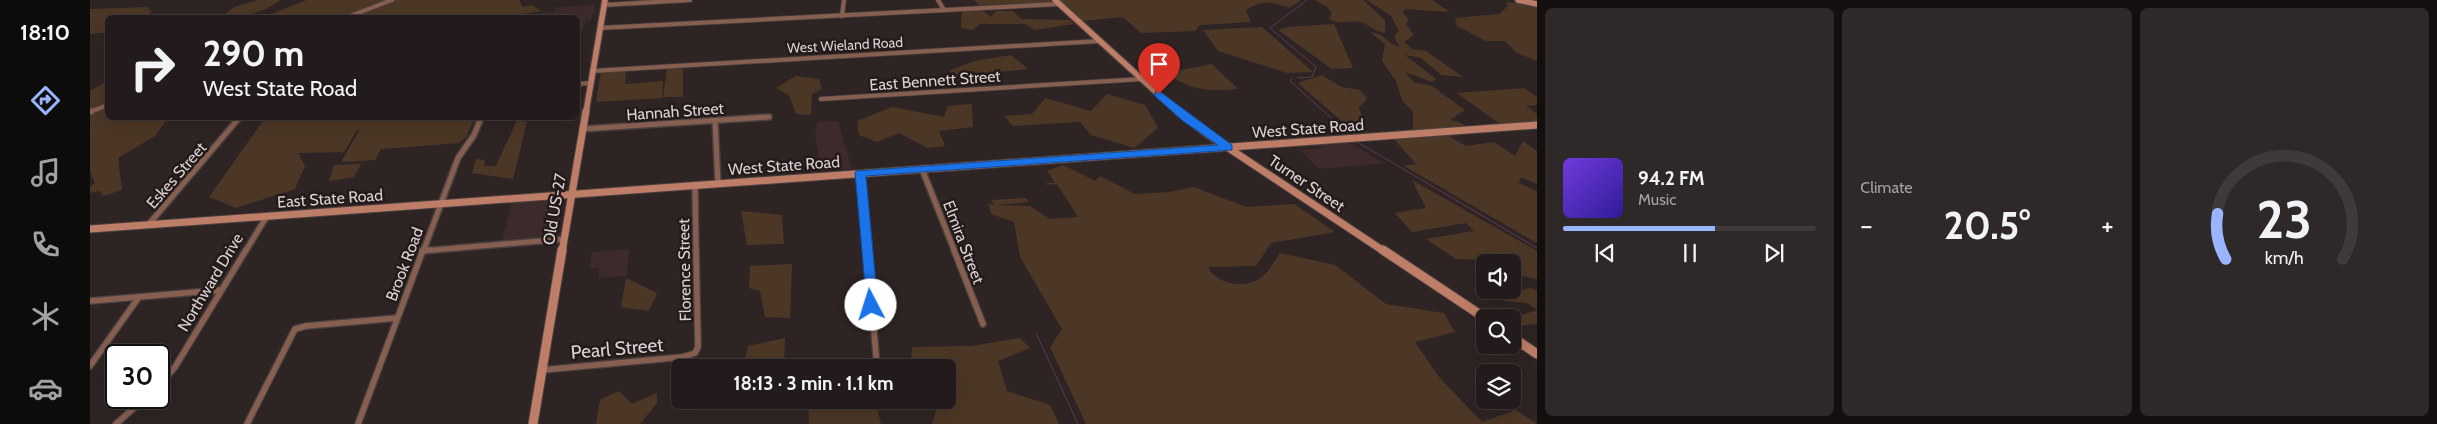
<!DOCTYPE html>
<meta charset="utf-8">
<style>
:root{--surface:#231b1b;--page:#2f2828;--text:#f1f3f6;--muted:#a3a1a3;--line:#40393a;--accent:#99b5fd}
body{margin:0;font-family:Cabin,sans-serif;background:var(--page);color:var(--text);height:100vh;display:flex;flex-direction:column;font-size:19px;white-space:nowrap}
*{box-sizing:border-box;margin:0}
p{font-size:16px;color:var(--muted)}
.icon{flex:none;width:28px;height:28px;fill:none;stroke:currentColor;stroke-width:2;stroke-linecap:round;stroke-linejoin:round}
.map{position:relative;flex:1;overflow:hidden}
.drawer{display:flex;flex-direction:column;gap:8px;padding:8px;background:#130f0f;width:900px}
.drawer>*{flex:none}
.top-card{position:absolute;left:15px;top:15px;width:475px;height:105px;border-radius:8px;box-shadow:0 5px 20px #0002,0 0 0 1px var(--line);background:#231b1b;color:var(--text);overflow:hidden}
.tools{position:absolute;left:1386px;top:254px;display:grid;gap:10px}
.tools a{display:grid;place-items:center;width:45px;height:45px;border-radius:8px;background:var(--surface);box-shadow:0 5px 20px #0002,0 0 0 1px var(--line);font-size:25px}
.speed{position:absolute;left:15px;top:344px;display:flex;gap:10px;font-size:25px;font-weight:700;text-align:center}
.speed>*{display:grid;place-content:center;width:65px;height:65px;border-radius:50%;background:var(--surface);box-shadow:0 5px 20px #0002,0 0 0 1px var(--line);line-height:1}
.speed .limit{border:2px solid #111;border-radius:8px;background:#fff;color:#111}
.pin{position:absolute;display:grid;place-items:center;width:42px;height:42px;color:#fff;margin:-51px -21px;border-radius:50% 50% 50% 0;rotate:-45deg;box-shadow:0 0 5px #0007}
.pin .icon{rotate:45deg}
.me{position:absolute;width:55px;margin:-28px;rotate:355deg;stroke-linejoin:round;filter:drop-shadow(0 0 4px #0008)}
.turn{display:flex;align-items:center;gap:18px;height:105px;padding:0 15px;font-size:22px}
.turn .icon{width:65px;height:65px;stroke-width:2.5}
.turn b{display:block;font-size:35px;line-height:42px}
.big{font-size:38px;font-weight:700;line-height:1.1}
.drawer .widget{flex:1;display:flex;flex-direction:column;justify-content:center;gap:8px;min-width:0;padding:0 18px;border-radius:8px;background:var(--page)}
.drawer .dial{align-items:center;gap:0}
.dial svg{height:130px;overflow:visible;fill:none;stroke:var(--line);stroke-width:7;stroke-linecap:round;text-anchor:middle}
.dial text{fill:var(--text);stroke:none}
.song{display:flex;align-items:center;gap:15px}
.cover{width:60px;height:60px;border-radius:8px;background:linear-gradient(135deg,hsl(260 70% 55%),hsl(250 70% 35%))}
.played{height:5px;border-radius:2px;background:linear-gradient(90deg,var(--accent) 60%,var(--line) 60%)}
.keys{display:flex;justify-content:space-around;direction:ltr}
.heat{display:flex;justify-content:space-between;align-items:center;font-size:28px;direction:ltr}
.drawer .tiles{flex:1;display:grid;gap:8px;grid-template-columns:repeat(3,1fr)}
.trip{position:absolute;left:581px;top:359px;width:285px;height:50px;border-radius:8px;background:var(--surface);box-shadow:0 5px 20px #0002,0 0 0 1px var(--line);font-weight:700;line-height:50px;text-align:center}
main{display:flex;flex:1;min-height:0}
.dock{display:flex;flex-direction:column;width:90px;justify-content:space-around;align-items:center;background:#0e0b0b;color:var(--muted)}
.dock .icon{width:35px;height:35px}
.dock .current{color:var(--accent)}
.dock b{font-size:22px;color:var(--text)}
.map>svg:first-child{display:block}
</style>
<main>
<nav class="dock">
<b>18:10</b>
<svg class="icon current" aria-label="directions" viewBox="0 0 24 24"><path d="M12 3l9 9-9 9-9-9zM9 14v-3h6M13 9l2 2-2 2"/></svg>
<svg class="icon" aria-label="music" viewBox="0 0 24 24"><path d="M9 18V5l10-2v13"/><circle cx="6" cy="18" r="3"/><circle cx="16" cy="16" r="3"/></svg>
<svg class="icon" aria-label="phone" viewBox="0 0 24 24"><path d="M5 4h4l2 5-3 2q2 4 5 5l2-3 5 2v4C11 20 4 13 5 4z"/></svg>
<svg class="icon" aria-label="climate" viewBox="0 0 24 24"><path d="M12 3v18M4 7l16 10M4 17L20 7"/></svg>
<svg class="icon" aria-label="car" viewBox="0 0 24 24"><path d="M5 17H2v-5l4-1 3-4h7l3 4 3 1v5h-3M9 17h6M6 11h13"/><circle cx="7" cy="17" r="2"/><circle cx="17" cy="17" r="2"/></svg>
</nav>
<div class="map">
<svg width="1447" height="424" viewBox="0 0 1447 424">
<rect width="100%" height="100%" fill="#2f2424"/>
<g fill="#3d2b2b">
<path d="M505,5L501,20L496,21L493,31H488V18L452,17L453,12L464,11L465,7Z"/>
<path d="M748,121L762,169L732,171L725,136L727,122Z"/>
<path d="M1260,143L1294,163L1230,169L1210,150L1231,149V144Z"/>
<path d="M474,197L466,238L412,242L422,200Z"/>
<path d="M539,249L537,276L509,278V268L500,269L502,252Z"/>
</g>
<g fill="#4c3726">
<path d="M169,0H190C176,13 149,18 131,17L144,7Z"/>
<path d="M217,0H429L433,7L441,5L452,11L433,14L429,18H171Z"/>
<path d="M884,0H962L964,3L890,6Z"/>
<path d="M970,0H1211L1199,8C1181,1 1172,0 1156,10L1161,22L1110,25L1105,31L1051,33L1033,17L992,21Z"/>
<path d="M1225,0H1273L1295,20V33C1285,32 1279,24 1270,22C1258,20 1248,26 1239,18L1242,13L1237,7Z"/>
<path d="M1277,0H1342L1360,12L1315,9L1312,12L1319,19L1316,24L1324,35L1314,42L1322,49L1336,51L1373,77L1351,75L1331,58L1315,55L1346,79L1342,82L1315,72L1324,82L1342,86L1375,110L1360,120L1369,122L1380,129L1323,133V112L1312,100L1306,81L1292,61L1295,44L1280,32C1299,35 1294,43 1310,47L1304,37L1309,30L1301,16Z"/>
<path d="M1416,2L1447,7V61L1427,53L1415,41H1396L1367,26L1365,18L1409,14L1418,6Z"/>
<path d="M57,7L62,12L55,17L18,18L17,32L0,34V9Z"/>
<path d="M893,11L901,17L906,11H923L931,19L980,20L984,24L945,30L935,24H890L883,30L871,28L872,12Z"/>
<path d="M1244,24L1263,68L1242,69L1188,30L1198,27Z"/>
<path d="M1172,27L1223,72L1197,73L1128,51L1113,30Z"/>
<path d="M921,55L938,69L891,74L870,81L859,71L885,61Z"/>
<path d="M1122,64L1148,89C1122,92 1098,90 1076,73Z"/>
<path d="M577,69H593V97H573Z"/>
<path d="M536,70L535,84L573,81L572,98L506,102L511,72Z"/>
<path d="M1232,75L1251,87L1270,90L1277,99L1269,107L1277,133L1263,131L1208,83Z"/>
<path d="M706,76L729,79L732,89L722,94L721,115L706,114L699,95L686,88Z"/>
<path d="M17,81L18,118H78L65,136L28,158L32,190L13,196L10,191L0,193V187L5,183L0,172V91Z"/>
<path d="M1434,88L1447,97V105L1436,106L1447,114V124L1414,127L1367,93Z"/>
<path d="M1017,94L1055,105L1068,128L1044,148L1001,135L990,122L923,126L914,116L942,114L955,98L1001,111Z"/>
<path d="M882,104L883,127L849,131L855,146L838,148L809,133L787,142L769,135L767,121L802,107L854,117L858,106Z"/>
<path d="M175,118H385L377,136L369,143L291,149L285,160L251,162L269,131L267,130L254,152L208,153L215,166L205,189L146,208L119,197Z"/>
<path d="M427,120L437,122L423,179L382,173L386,159L395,160L394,166H406Z"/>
<path d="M1357,135L1376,146L1404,142L1425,156L1433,141L1447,151V184L1431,177L1429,183L1447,191V243L1314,166L1326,164L1304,139Z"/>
<path d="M271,164L264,177L239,181L244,165Z"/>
<path d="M973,165L1005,181L1010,176L1045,194L1079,192L1104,187L1156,207L1204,204L1245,232L1181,243L1166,266L1118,267C1127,285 1158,290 1173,276C1180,270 1185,260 1190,253L1245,265L1296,304L1354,313L1365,332L1325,342L1349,377L1392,422L1426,410L1447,424H996L960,347L972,329L930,257L924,222L901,214L898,204L904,205L902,200L936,198L939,202L907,205L940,206L960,219L988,217L967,184L957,185L956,183H965L957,171Z"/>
<path d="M1322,180L1447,251V279L1432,276L1422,261L1366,259L1336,239L1384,231L1376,223L1322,232L1305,213L1336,208Z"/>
<path d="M651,211L692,215L694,244L657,245Z"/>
<path d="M702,264L700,318L675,317L670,291L659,288L660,266Z"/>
<path d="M536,278L567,293L559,311L531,307Z"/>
<path d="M1441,288L1447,290V324L1426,326L1423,323V318L1447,310L1437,303L1414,301V294Z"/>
<path d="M695,338L694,367H653L658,346Z"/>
<path d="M930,338L940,348L908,361L917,391L960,405L969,424H842L849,400H858V368L821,367L822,347L882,346Z"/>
<path d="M529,391L542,404L567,393V403L550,424H506L510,400Z"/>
<path d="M718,400H785L791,424H719Z"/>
</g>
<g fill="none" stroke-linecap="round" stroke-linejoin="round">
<g stroke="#5d3956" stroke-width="1">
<path d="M1202,78L1200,81L1260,135"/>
<path d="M1208,78L1222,77L1226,67L1180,28L1217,0"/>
<path d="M1269,143L1447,248"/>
<path d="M946,333L988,424"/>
</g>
<g stroke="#4a4040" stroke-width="5.5">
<g id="street-far2">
<path d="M848,0L854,10"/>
<path d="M514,5L600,0"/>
<path d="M752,16L754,0"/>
<path d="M255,18L302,0"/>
<path d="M510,28L969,4"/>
<path d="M502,71L1010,41"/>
<path d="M488,84L500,83"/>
<path d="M731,99L1052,79"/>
<path d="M0,112L18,105"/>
</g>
</g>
<g stroke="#4a4040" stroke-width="8">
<g id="street-far1">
<path d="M0,112L2,111"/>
<path d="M625,121L628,183"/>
<path d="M492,129L679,117"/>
<path d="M832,169L865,252"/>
<path d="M770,173L777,252"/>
<path d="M605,185L606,252"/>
<path d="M59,224L149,118"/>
<path d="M332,251L474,239"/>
<path d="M155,252L177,216"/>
<path d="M333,252L368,158L384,135L391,118"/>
</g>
</g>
<g stroke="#4a4040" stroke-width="8">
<g id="street">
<path d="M777,250L787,366"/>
<path d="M864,250L893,324"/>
<path d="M332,251L340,250"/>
<path d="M0,301L131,290"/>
<path d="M0,366L49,297"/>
<path d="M452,370L593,357L605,353L608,347L606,250"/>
<path d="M69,386L85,367L156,250"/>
<path d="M26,424L55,398"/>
<path d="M157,424L205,329L216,326L307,318"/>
<path d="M268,424L333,250"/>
</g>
</g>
<g stroke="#4a4040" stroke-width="8">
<g id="secondary-far2">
<path d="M965,0L1088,112"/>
<path d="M1428,0L1447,4"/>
<path d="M496,112L515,0"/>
</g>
</g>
<g stroke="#4a4040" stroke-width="9">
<g id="secondary-far1">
<path d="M1087,111L1116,133L1295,252"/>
<path d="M0,229L1447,125"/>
<path d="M472,252L496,111"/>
</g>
</g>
<g stroke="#4a4040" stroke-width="11">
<g id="secondary">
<path d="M1293,250L1395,318"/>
<path d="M1422,337L1447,354"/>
<path d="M443,424L472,250"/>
</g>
</g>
<use href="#street-far2" stroke="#875f51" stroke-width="4"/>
<use href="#street-far1" stroke="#875f51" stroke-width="5"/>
<use href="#street" stroke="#875f51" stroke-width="5.5"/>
<use href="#secondary-far2" stroke="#be7d67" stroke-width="5.5"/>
<use href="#secondary-far1" stroke="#be7d67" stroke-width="7"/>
<use href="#secondary" stroke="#be7d67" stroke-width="9"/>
</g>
<path fill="#1a73e8" stroke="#114b97" d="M1069,91L1142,145V150L776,176L788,305L781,309L777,308L765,173L766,171L1128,145L1093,121L1065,96V92Z"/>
<g text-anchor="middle" stroke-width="5" stroke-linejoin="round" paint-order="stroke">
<g font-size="14" fill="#dad2d2" stroke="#251a1a">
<text transform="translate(755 45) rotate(-3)" y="5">West Wieland Road</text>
</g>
<g font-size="16" fill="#dad2d2" stroke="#251a1a">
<text transform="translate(845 80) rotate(-4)" y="6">East Bennett Street</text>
<text transform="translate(585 111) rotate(-4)" y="6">Hannah Street</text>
<text transform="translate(1218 128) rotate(-4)" y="6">West State Road</text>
<text transform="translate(694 165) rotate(-4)" y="6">West State Road</text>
<text transform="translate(86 175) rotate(-49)" y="6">Eskes Street</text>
<text transform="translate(1217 183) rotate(34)" y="6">Turner Street</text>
<text transform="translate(240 198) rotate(-4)" y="6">East State Road</text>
<text transform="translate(464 209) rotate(-80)" y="6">Old US-27</text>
<text transform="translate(874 242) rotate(69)" y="6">Elmira Street</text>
<text transform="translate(314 264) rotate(-69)" y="6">Brook Road</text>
<text transform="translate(594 270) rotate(-91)" y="6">Florence Street</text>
<text transform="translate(120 282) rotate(-59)" y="6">Northward Drive</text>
</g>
<g font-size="19" fill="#dad2d2" stroke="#251a1a">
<text transform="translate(527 348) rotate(-5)" y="7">Pearl Street</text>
</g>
</g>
</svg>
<div class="tools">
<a><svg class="icon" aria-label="sound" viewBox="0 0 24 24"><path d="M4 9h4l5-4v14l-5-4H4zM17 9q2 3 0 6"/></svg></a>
<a><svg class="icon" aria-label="search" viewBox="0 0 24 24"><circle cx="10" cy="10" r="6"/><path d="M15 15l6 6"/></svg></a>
<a><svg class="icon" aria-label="layers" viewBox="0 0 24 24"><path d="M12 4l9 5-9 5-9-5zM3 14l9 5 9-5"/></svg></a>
</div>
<div class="speed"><div class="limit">30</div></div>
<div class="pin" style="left:1069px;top:94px;background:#d93025"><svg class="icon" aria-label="arrive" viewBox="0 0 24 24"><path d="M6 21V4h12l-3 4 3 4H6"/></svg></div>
<svg class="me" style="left:781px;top:305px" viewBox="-20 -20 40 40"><circle r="19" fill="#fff"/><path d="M0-13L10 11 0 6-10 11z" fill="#1a73e8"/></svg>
<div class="trip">18:13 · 3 min · 1.1 km</div>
<div class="top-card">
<div class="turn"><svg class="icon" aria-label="right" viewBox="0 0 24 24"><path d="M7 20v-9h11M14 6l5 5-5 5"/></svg><div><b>290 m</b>West State Road</div></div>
</div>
</div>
<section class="drawer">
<div class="tiles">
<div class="widget">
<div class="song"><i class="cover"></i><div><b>94.2 FM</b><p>Music</p></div></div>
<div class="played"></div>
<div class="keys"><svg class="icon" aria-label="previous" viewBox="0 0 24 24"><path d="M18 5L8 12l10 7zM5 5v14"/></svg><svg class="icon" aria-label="pause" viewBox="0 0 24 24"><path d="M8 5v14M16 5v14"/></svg><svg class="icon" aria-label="next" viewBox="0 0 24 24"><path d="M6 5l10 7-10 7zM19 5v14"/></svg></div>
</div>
<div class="widget"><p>Climate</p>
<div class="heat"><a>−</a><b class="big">20.5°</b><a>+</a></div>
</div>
<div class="widget dial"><svg viewBox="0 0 100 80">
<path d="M14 69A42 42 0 1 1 86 69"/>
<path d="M14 69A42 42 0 0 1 9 41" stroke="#99b5fd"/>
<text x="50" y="56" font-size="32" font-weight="700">23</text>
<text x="50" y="72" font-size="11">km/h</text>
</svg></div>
</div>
</section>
</main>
